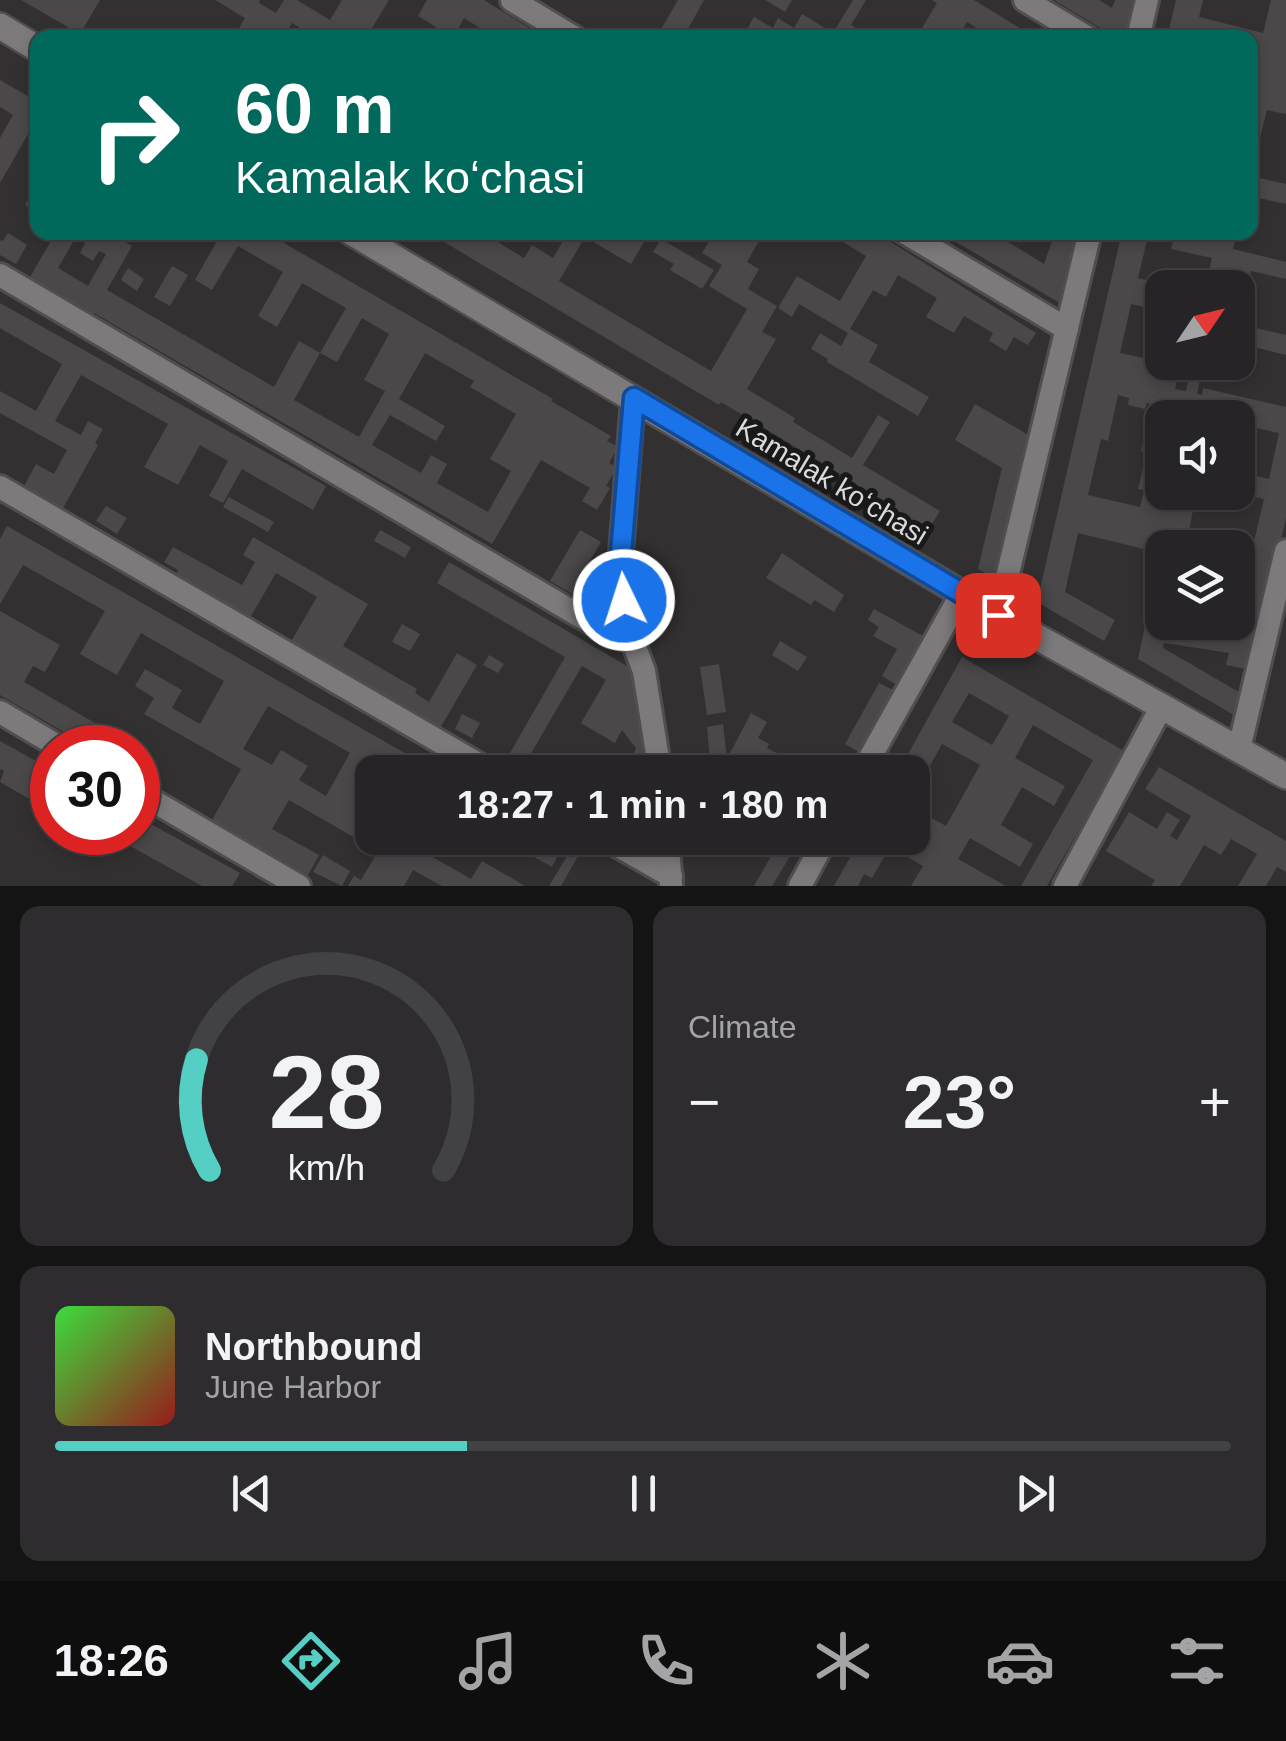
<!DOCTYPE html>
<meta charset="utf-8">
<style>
:root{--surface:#262426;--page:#2e2c2e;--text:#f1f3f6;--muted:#a4a4a7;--line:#424143;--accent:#55cec4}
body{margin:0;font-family:Helvetica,sans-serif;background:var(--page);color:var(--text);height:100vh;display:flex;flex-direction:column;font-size:38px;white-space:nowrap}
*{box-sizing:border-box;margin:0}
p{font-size:32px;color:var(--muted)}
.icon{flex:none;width:55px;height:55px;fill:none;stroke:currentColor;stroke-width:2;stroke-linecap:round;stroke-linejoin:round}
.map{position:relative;height:886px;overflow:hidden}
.details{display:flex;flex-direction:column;gap:20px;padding:20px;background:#151415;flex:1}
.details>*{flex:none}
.top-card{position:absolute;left:30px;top:30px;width:1228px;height:210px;border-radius:20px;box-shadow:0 5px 15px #0003,0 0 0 2px var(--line);background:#00695c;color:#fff;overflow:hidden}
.needle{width:65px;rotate:55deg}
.buttons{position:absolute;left:1145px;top:270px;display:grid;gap:20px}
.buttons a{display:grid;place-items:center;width:110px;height:110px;border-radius:20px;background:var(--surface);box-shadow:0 5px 15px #0003,0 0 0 2px var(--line);font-size:50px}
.speed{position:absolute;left:30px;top:725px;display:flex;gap:20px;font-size:50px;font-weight:700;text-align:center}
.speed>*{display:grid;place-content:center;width:130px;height:130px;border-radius:50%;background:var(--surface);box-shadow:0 5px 15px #0003,0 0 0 2px var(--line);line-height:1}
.speed .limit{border:15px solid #d22;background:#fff;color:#111}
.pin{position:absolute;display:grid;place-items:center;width:85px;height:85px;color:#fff;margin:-42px;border-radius:20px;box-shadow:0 5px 15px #0006}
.me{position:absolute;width:110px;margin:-55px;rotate:356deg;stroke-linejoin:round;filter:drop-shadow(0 0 8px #0008)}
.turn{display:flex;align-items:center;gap:35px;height:210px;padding:0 40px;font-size:45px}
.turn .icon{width:130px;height:130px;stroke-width:2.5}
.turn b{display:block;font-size:70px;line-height:85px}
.big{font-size:75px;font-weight:700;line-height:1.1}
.details .card{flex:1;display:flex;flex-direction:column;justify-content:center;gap:15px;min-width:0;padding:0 35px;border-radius:20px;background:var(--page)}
.details .dial{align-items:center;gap:0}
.dial svg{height:260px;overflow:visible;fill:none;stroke:var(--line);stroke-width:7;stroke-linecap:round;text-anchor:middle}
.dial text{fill:var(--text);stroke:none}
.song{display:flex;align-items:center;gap:30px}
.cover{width:120px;height:120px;border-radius:15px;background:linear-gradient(135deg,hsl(120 70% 55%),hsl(0 70% 35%))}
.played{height:10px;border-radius:5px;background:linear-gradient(90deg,var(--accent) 35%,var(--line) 35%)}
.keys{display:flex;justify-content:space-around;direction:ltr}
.heat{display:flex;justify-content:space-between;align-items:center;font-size:55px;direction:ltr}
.details .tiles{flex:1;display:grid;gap:20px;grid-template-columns:1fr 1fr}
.card:last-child{grid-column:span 2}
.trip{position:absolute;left:355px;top:755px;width:575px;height:100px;border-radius:20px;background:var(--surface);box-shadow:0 5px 15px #0003,0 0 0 2px var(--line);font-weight:700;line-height:100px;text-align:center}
.dock{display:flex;height:160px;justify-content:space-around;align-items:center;background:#0f0e0f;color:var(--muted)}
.dock .icon{width:70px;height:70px}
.dock .selected{color:var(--accent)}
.dock b{font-size:45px;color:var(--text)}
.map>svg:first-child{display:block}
</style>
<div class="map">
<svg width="1286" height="886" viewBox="0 0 1286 886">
<rect width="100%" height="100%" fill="#333032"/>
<g fill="#4b484a" fill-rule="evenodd">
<path d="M21,0H100L80,34Z"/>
<path d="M215,0H260L259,3L276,13L284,0H297L330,20L342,0H389L366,38H316L292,23L283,38H233L245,18Z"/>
<path d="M427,0H484L546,38H496L464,18L453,38H430L436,27L418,16Z"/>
<path d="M678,0H704L683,38H656Z"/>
<path d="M765,0H792L785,12Z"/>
<path d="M853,0H866L851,25L864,33L861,38H810L794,28L802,14L833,33Z"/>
<path d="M932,0H974L1036,38H993L967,22L958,38H916L937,3Z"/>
<path d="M1054,0H1099L1112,8L1115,0H1138L1129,38H1117Z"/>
<path d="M1176,0H1203L1199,17L1263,33L1271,0H1286V114L1267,110L1251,174L1250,86L1258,52L1250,50V38H1167Z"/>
<path d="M754,17L773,28L778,18L794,28L788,38H742Z"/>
<path d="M0,80L38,102V130L32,127L0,183V138L13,115L0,107Z"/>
<path d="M1250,176L1286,184V204L1250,196Z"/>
<path d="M34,190L38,192V212L25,205Z"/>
<path d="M56,232H108L132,246L107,290L274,387L299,341L320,353L346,308L302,283L277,327L258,316L283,272L238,246L212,290L195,280L219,237L211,232H265L553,399L551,401L611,436L607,441L618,447L609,463L617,467L606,486L610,488L597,510L582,501L590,488L541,460L492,544L94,313L92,316L29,279ZM76,237L85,243L80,253L93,261L99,251L106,254L88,286L58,268ZM362,318L389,334L364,380L385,391L359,437L294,400L320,353L337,362ZM425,353L474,381L470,387L516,414L490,459L511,471L488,512L437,483L447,464L431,455L421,473L372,445L390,415L436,441L445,426L399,399Z"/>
<path d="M427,232H503L498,242L524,258L532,245L553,258L568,232H650L631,264L585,237L559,281L711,371L747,309L709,286L722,265L702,253L715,232H764L747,262L759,269L748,289L777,306L762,332L776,339L747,389L795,418L793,422L852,458L878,415L890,422L863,465L940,511L926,534L839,481L842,475L782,439L721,402L719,405Z"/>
<path d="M827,232H875L1036,333L1028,345L1014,337L1006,351L989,341L993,333L964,316L954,333L926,317L937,298L898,275L886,297L873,290L850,329L878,345L869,362L929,397L918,416L827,362L828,359L811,349L820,333L841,346L848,333L799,304L792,317L778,308L797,276L840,301L866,256Z"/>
<path d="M939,232H992L1044,264L1055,232H1083L1065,306Z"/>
<path d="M1122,232H1149L1138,278L1170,286L1162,288V311L1131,304L1120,353L1180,366L1175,389L1186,391L1192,362H1204L1197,394L1202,395L1203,388L1286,407V518L1251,670L1226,665L1229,653L1164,643L1163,648L1244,695L1239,718L1138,659L1146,621L1233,634L1247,572L1238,570V551L1251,554L1264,499L1238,493V472L1269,479L1279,433L1238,424V418L1197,414V418H1162V492H1177V501L1194,505L1188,536L1153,531L1148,550L1078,533L1065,592L1115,620L1104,641L1037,602ZM1118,395L1129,398L1128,405L1145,409L1147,403L1160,406L1153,438L1145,436L1141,451L1147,452L1138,489L1144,490L1140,507L1088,495L1101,439L1108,441Z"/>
<path d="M1175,232H1237L1233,249L1286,262V279L1251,271L1238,322V288H1205L1212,258L1171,249Z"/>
<path d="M8,233L27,245L16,264L0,255V240L3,241Z"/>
<path d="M661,239L714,270L702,289L670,270L674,264L653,252Z"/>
<path d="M172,266L188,275L170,306L154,297Z"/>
<path d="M128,268L144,279L137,291L121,280Z"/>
<path d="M0,303L326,486L313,510L242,469L223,503L209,496L228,461L200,445L178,485L144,467L168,424L81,375L55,421L81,435L88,421L103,429L95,443L98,445L61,512L22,490L36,464L54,474L67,450L0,413V391L36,411L62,364L0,328Z"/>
<path d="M1238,324L1286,335V355L1238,343Z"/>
<path d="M975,404L1034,438L1000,581L978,569L1002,468L955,440Z"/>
<path d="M229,497L274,522L268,532L223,507Z"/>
<path d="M106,506L127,518L117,534L96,521Z"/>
<path d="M7,526L438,772H372V803L364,818L372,823V838H414L410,844L471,879L482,861L525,886H442L413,870L404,886H348L354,876L361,880L378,851L289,800L272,829L319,855L308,875L212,820L241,769L144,714L154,698L135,686L145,669L182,690L172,708L200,724L224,681L141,633L117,675L80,654L105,611L23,565L0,604V539ZM268,706L350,753L326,796L299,780L308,766L281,750L272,765L243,749Z"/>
<path d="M380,530L411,547L405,558L374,541Z"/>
<path d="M580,530L601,542L588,565L594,568L590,574L606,584L593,606L550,581Z"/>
<path d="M1169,535L1218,546V548H1166Z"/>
<path d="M253,537L368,604L343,646L417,689L415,693L429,702L457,653L477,665L439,730L290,643L317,597L276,573L250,618L175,575L178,570L164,562L173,547L242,585L255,562L243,555Z"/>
<path d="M782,553L844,595L834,612L814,600L811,605L766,578Z"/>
<path d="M449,562L639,673L650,762L634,753L636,748L622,730L615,743L581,723L606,680L582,666L530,755L560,772H511L502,767L565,657L437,583Z"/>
<path d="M874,609L923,636L897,685L882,676L897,649L873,636L879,627L868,620Z"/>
<path d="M0,611L60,645L45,672L33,666L24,682L114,734L106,748H92L0,695Z"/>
<path d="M402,624L420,634L410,651L392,642Z"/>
<path d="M780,641L807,657L798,671L772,655Z"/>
<path d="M489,655L504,664L498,673L483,665Z"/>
<path d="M962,657L1124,751L1047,886H1021L1093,760L1033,725L1015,758L1065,786L1054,806L1022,787L1001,825L1033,844L1020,867L970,838L958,859L1006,886H911L923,866L890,847L872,878L864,874L858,886H834L861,838H912V807L946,826L980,765L942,744L912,798V772H898ZM969,693L1009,716L992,745L952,722Z"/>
<path d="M719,664L726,712L707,715L700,667Z"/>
<path d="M879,683L897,692L862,754L845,744Z"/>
<path d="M751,713L767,722L758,738L769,744L767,748L788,759L780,772H753L755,769L744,763L739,772H711L707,727L723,724L727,759Z"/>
<path d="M462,714L480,723L472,738L455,729Z"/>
<path d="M0,741L52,770V812L0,782L4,771L0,769Z"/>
<path d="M1159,767L1286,841V872L1277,867L1266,886H1238L1257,854L1231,839L1221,855L1204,845L1180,886H1151L1155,880L1106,851L1129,812L1157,829L1167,812L1180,820L1170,836L1177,840L1191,816L1145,789Z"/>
<path d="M138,817L240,873L232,886H202L105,832H138Z"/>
<path d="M500,838H553L564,844L552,867Z"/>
<path d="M763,838H801L772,886H754L777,846Z"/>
<path d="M570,851L578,856L561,886H549Z"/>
<path d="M323,855L350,871L342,886L313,872Z"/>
</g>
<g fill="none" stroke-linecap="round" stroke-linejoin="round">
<g stroke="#514e50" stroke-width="28">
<g id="street">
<path d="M512,0L575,38"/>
<path d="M1025,0L1088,38"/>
<path d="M1138,38L1147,0"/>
<path d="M904,232L1067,329"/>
<path d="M0,275L590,622L630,634"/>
<path d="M633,398L620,566L630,634L644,671L660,772"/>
<path d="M0,487L492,772"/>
<path d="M998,615L1090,232"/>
<path d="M0,712L61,748"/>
<path d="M1239,749L1286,551"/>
<path d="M862,772L962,593"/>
<path d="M138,792L299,886"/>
<path d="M604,838L671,876"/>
<path d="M667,838L671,884"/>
<path d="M800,886L826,838"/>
<path d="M1065,886L1162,706"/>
</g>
</g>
<g stroke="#514e50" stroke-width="30">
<g id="secondary">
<path d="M0,26L38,49"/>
<path d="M351,232L998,615L1286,776"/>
</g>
</g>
<use href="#street" stroke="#7d7a7c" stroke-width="22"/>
<use href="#secondary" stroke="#7d7a7c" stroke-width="25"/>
</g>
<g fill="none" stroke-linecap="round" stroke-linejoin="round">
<g stroke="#114b97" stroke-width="25">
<path id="route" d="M624,600L620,566L634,398L998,615"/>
</g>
<use href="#route" stroke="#1a73e8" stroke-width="18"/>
</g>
<g text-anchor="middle" stroke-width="10" stroke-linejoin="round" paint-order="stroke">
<g font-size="28" fill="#dbd9da" stroke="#1a1919">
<text transform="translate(832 481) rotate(31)" y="10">Kamalak koʻchasi</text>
</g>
</g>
</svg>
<div class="buttons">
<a><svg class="needle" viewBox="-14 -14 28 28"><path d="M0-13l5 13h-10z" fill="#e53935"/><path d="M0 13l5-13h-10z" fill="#a4a4a7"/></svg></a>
<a><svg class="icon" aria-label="sound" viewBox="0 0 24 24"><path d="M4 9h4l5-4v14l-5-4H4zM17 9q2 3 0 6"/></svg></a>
<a><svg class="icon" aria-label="layers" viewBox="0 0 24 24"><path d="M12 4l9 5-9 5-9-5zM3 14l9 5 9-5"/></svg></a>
</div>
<div class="speed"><div class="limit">30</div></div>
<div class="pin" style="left:998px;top:615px;background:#d93025"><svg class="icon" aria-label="arrive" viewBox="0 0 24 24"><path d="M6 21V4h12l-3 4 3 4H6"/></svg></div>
<svg class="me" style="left:624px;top:600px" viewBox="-20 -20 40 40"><circle r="17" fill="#1a73e8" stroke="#fff" stroke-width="3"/><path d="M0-11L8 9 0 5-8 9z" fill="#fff"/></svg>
<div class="trip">18:27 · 1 min · 180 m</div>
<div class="top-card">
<div class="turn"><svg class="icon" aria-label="right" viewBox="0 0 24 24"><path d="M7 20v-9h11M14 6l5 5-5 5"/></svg><div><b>60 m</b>Kamalak koʻchasi</div></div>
</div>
</div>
<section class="details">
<div class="tiles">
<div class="card dial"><svg viewBox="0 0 100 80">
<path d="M14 69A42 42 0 1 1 86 69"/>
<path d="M14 69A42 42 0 0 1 10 35" stroke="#55cec4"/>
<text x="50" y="56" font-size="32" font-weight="700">28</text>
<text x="50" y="72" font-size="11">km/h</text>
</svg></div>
<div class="card"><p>Climate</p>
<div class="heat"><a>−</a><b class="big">23°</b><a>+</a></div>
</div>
<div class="card">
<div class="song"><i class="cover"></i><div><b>Northbound</b><p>June Harbor</p></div></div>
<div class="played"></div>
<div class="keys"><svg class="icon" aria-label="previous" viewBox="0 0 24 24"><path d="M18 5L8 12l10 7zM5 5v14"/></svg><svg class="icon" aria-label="pause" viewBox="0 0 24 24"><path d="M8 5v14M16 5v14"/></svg><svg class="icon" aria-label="next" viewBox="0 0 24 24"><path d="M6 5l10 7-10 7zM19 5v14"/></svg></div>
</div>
</div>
</section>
<nav class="dock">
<b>18:26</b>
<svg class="icon selected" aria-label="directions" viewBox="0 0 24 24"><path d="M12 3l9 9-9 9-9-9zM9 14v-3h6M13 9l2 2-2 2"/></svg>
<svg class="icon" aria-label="music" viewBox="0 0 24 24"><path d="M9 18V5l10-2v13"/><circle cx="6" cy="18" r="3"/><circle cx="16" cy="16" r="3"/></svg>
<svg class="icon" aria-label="phone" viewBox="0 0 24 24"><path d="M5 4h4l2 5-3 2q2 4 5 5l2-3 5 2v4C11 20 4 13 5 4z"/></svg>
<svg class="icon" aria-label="climate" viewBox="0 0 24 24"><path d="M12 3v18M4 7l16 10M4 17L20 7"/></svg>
<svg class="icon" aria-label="car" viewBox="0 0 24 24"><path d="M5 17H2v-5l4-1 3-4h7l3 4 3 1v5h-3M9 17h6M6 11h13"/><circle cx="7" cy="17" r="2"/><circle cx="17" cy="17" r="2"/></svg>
<svg class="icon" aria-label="filters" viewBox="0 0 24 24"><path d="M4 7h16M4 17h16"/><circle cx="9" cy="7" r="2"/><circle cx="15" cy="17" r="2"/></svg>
</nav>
